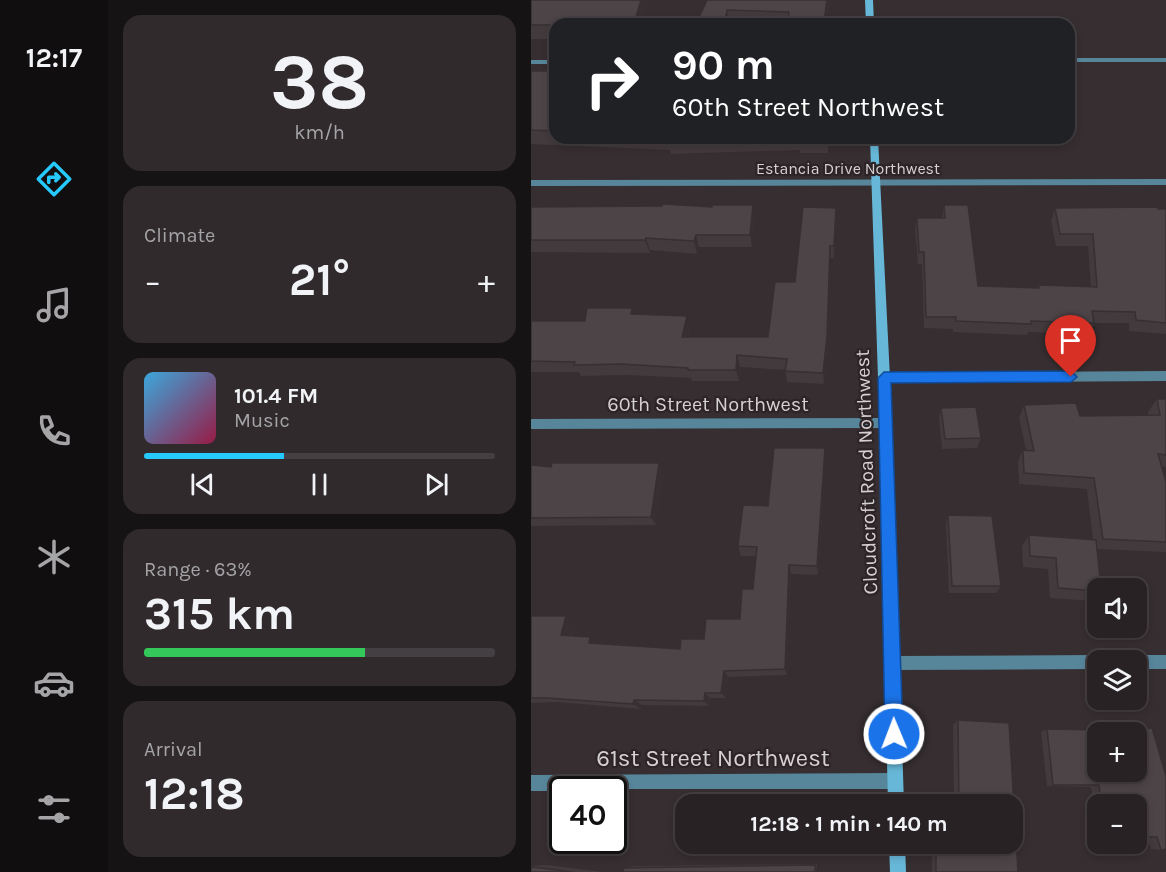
<!DOCTYPE html>
<meta charset="utf-8">
<style>
:root{--surface:#282225;--page:#302a2d;--text:#f1f3f6;--muted:#a5a4a7;--line:#443f42;--accent:#26c9fe}
body{margin:0;font-family:Karla,sans-serif;background:var(--page);color:var(--text);height:100vh;display:flex;flex-direction:column;font-size:22px;white-space:nowrap}
*{box-sizing:border-box;margin:0}
p{font-size:20px;color:var(--muted)}
.icon{flex:none;width:33px;height:33px;fill:none;stroke:currentColor;stroke-width:2;stroke-linecap:round;stroke-linejoin:round}
.map{position:relative;flex:1;overflow:hidden}
.panel{display:flex;flex-direction:column;gap:15px;padding:15px;background:#161314;width:423px}
.panel>*{flex:none}
.banner{position:absolute;left:18px;top:18px;width:526px;height:126px;border-radius:18px;box-shadow:0 3px 9px #0003,0 0 0 2px var(--line);background:#202124;color:#fff;overflow:hidden}
.buttons{position:absolute;left:556px;top:578px;display:grid;gap:12px}
.buttons a{display:grid;place-items:center;width:60px;height:60px;border-radius:12px;background:var(--surface);box-shadow:0 3px 9px #0003,0 0 0 2px var(--line);font-size:30px}
.speed{position:absolute;left:18px;top:776px;display:flex;gap:12px;font-size:30px;font-weight:700;text-align:center}
.speed>*{display:grid;place-content:center;width:78px;height:78px;border-radius:50%;background:var(--surface);box-shadow:0 3px 9px #0003,0 0 0 2px var(--line);line-height:1}
.speed .limit{border:3px solid #111;border-radius:9px;background:#fff;color:#111}
.pin{position:absolute;display:grid;place-items:center;width:51px;height:51px;color:#fff;margin:-62px -26px;border-radius:50% 50% 50% 0;rotate:-45deg;box-shadow:0 0 6px #0007}
.pin .icon{rotate:45deg}
.me{position:absolute;width:66px;margin:-33px;rotate:359deg;stroke-linejoin:round;filter:drop-shadow(0 0 4px #0008)}
.turn{display:flex;align-items:center;gap:21px;height:126px;padding:0 24px;font-size:27px}
.turn .icon{width:78px;height:78px;stroke-width:2.5}
.turn b{display:block;font-size:42px;line-height:51px}
.big{font-size:45px;font-weight:700;line-height:1.1}
.panel .widget{flex:1;display:flex;flex-direction:column;justify-content:center;gap:9px;min-width:0;padding:0 21px;border-radius:18px;background:var(--page)}
.panel .dial{align-items:center;gap:0}
.dial b{font-size:78px;line-height:1}
.song{display:flex;align-items:center;gap:18px}
.cover{width:72px;height:72px;border-radius:9px;background:linear-gradient(135deg,hsl(200 70% 55%),hsl(340 70% 35%))}
.played{height:6px;border-radius:3px;background:linear-gradient(90deg,var(--accent) 40%,var(--line) 40%)}
.keys{display:flex;justify-content:space-around;direction:ltr}
.heat{display:flex;justify-content:space-between;align-items:center;font-size:33px;direction:ltr}
.charge{height:9px;border-radius:4px;background:linear-gradient(90deg,#34c759 63%,var(--line) 0)}
.trip{position:absolute;left:144px;top:794px;width:348px;height:60px;border-radius:18px;background:var(--surface);box-shadow:0 3px 9px #0003,0 0 0 2px var(--line);font-weight:700;line-height:60px;text-align:center}
main{display:flex;flex:1;min-height:0}
.tab-bar{display:flex;flex-direction:column;width:108px;justify-content:space-around;align-items:center;background:#100e0f;color:var(--muted)}
.tab-bar .icon{width:42px;height:42px}
.tab-bar .on{color:var(--accent)}
.tab-bar b{font-size:27px;color:var(--text)}
.map>svg:first-child{display:block}
</style>
<main>
<nav class="tab-bar">
<b>12:17</b>
<svg class="icon on" aria-label="directions" viewBox="0 0 24 24"><path d="M12 3l9 9-9 9-9-9zM9 14v-3h6M13 9l2 2-2 2"/></svg>
<svg class="icon" aria-label="music" viewBox="0 0 24 24"><path d="M9 18V5l10-2v13"/><circle cx="6" cy="18" r="3"/><circle cx="16" cy="16" r="3"/></svg>
<svg class="icon" aria-label="phone" viewBox="0 0 24 24"><path d="M5 4h4l2 5-3 2q2 4 5 5l2-3 5 2v4C11 20 4 13 5 4z"/></svg>
<svg class="icon" aria-label="climate" viewBox="0 0 24 24"><path d="M12 3v18M4 7l16 10M4 17L20 7"/></svg>
<svg class="icon" aria-label="car" viewBox="0 0 24 24"><path d="M5 17H2v-5l4-1 3-4h7l3 4 3 1v5h-3M9 17h6M6 11h13"/><circle cx="7" cy="17" r="2"/><circle cx="17" cy="17" r="2"/></svg>
<svg class="icon" aria-label="filters" viewBox="0 0 24 24"><path d="M4 7h16M4 17h16"/><circle cx="9" cy="7" r="2"/><circle cx="15" cy="17" r="2"/></svg>
</nav>
<section class="panel">
<div class="widget dial"><b>38</b><p>km/h</p></div>
<div class="widget"><p>Climate</p>
<div class="heat"><a>−</a><b class="big">21°</b><a>+</a></div>
</div>
<div class="widget">
<div class="song"><i class="cover"></i><div><b>101.4 FM</b><p>Music</p></div></div>
<div class="played"></div>
<div class="keys"><svg class="icon" aria-label="previous" viewBox="0 0 24 24"><path d="M18 5L8 12l10 7zM5 5v14"/></svg><svg class="icon" aria-label="pause" viewBox="0 0 24 24"><path d="M8 5v14M16 5v14"/></svg><svg class="icon" aria-label="next" viewBox="0 0 24 24"><path d="M6 5l10 7-10 7zM19 5v14"/></svg></div>
</div>
<div class="widget"><p>Range · 63%</p><b class="big">315 km</b><div class="charge"></div></div>
<div class="widget"><p>Arrival</p><b class="big">12:18</b></div>
</section>
<div class="map">
<svg width="635" height="872" viewBox="0 0 635 872">
<rect width="100%" height="100%" fill="#362e31"/>
<g fill="none" stroke-linecap="round" stroke-linejoin="round">
<g fill="#57869b" fill-rule="evenodd">
<rect x="538" y="58" width="97" height="4"/>
<rect x="0" y="60" width="24" height="4"/>
<path d="M635,179V185L0,186V180Z"/>
<path d="M635,371V381L353,383L349,381L347,378L349,375L353,373Z"/>
<path d="M354,418L358,419L360,423L358,427L354,428L0,429V419Z"/>
<path d="M567,655L572,657L573,660H567V669L362,670L357,668L355,663L357,658L362,656Z"/>
<path d="M606,655H635V669H606V660H600L601,657Z"/>
<path d="M364,773L369,776L372,781L369,786L364,789H32V791H0V775Z"/>
</g>
<g fill="#67b7d8" fill-rule="evenodd">
<path d="M334,0H342L343,24H335Z"/>
<path d="M339,138H347L359,378L373,804H357L347,378Z"/>
<path d="M358,843H374L375,872H359Z"/>
</g>
</g>
<g fill="#423a3d">
<path d="M0,0H117L111,24H24V39H0Z"/>
<path d="M176,0H298L295,24H166V22Z"/>
<path d="M0,71H24V138H297V153H269V150L140,154L139,150L0,144Z"/>
<path d="M413,205L447,286L507,288L508,285L560,287L557,246H525L520,221L524,208L635,209V334L598,331V323H563L558,334L497,332L496,335L422,332V329L393,328L391,264H387L384,230L386,218H411Z"/>
<path d="M0,207L224,217L221,247H168L166,254L119,250V253L0,252Z"/>
<path d="M305,208V221L303,258H299L297,348L293,384L256,382L254,370L209,367L208,381H161L160,378L95,375L50,376L48,372H0V321H54L104,314L159,328L157,337H237L264,282Z"/>
<path d="M626,399H635V467L631,466L635,482V552L566,549L567,595L561,601L519,598L517,569L492,567L491,546L498,535L562,539L556,489L488,484L487,461L492,450H495L488,418L493,405L549,416L617,415V412Z"/>
<path d="M410,408L450,438L446,448L411,449L408,418Z"/>
<path d="M295,460L287,575L260,574L256,675L197,677L195,698H179L178,706L111,705L110,709L27,702L0,703V616L44,624L42,636L68,643L149,649L173,639L209,619L222,589L225,556H210L207,546L237,506Z"/>
<path d="M0,465L133,473L125,525L0,526Z"/>
<path d="M417,515L470,586L465,593H418L415,523Z"/>
<path d="M427,720L478,723L487,872H401V843L424,844V843H482V804H423L422,725Z"/>
<path d="M516,729L566,736L606,771L630,850L620,849L606,804H567L566,837L560,787L516,786L510,732Z"/>
<path d="M286,864L285,872L93,868L104,866Z"/>
<path d="M16,865L71,872H0V866Z"/>
</g>
<g fill="#363032">
<path d="M110,0H117L111,24H103Z"/>
<path d="M296,0H298L295,24H293Z"/>
<path d="M196,10L198,24H194V22Z"/>
<path d="M222,205L224,217L221,247L219,235Z"/>
<path d="M305,208V221L303,258V246Z"/>
<path d="M165,235L168,247L166,254L163,241Z"/>
<path d="M115,238L119,250V253L114,240Z"/>
<path d="M299,246L297,348L293,384L292,373Z"/>
<path d="M156,316L159,328L154,349L151,337Z"/>
<path d="M206,355L209,367L208,381L205,370Z"/>
<path d="M294,448L295,460L287,575L286,566Z"/>
<path d="M128,463L133,473L125,525L120,517Z"/>
<path d="M258,565L260,574L256,675L254,669Z"/>
<path d="M35,616L44,624L40,641L30,635Z"/>
<path d="M59,637L68,644L58,643Z"/>
<path d="M193,671L197,677L195,698L190,693Z"/>
<path d="M174,693L179,698L178,706L173,701Z"/>
<path d="M103,700L111,705L110,709L102,704Z"/>
</g>
<g fill="#4d4447" stroke="#363032" stroke-width="1.5">
<path d="M0,0H110L103,24H24V25H0Z"/>
<path d="M176,0H296L293,21H257L258,12L196,10L194,22H166Z"/>
<path d="M0,71H24V131L0,130Z"/>
<path d="M137,138H193L137,140Z"/>
<rect x="268" y="138" width="29" height="1"/>
<path d="M132,204L181,207V205H222L219,235H165L163,241L115,238L114,240H0V207L131,206Z"/>
<path d="M413,205H437L447,286L508,288V285L566,287L562,234H529L524,208L626,207L627,209H635V323L605,320L604,312L561,311L563,323L500,321V324L425,321V317H395L393,252H388L386,218H414Z"/>
<path d="M272,207L305,208L303,246H299L296,336L292,373L254,371L256,359L206,355L205,370H157V368L90,364L43,365L44,362L0,361V321H54L56,308H101L100,314L156,316L151,337H237L244,282H264Z"/>
<path d="M626,399H635V455L627,454L635,482V542L572,539L563,478L493,473L492,450L503,451L493,405L545,403L549,416L629,415Z"/>
<path d="M445,407L450,438L414,439L410,408Z"/>
<path d="M243,448H294L286,566L258,565L254,669L193,671L190,693H174L173,701L103,700L102,704L16,698H0V616H35L30,635L59,637L58,643L149,649L150,639H173L175,619H209L211,589H222L226,547L207,546L212,505L237,506Z"/>
<path d="M21,463H128L120,517L0,518V465L20,467Z"/>
<path d="M417,515L461,516L470,586H421Z"/>
<path d="M498,535L565,540L570,588H567V591L527,588L525,558L499,556Z"/>
<path d="M427,720L478,723L487,872H405V843L429,845V843H482V804H428Z"/>
<path d="M621,728L635,776V849L630,850L626,837H606V804H570L568,785H522L516,729L565,730L566,736H567V771H606V732H593Z"/>
<path d="M284,865V872H92L93,868Z"/>
<path d="M0,867H1L42,872H0Z"/>
</g>
<path fill="#1a73e8" stroke="#114b97" stroke-width="1.5" d="M540,371L546,377L540,382L360,383L372,734L369,740L363,742L357,740L354,734L347,378L353,372Z"/>
<g text-anchor="middle" stroke-width="4.5" stroke-linejoin="round" paint-order="stroke">
<g font-size="16" fill="#d5d0d1" stroke="#2c2427">
<text x="317" y="174">Estancia Drive Northwest</text>
</g>
<g font-size="20" fill="#d5d0d1" stroke="#2c2427">
<text x="177" y="411">60th Street Northwest</text>
<text transform="translate(335 472) rotate(-92)" y="7">Cloudcroft Road Northwest</text>
</g>
<g font-size="24" fill="#d5d0d1" stroke="#2c2427">
<text x="182" y="766">61st Street Northwest</text>
</g>
</g>
</svg>
<div class="buttons">
<a><svg class="icon" aria-label="sound" viewBox="0 0 24 24"><path d="M4 9h4l5-4v14l-5-4H4zM17 9q2 3 0 6"/></svg></a>
<a><svg class="icon" aria-label="layers" viewBox="0 0 24 24"><path d="M12 4l9 5-9 5-9-5zM3 14l9 5 9-5"/></svg></a>
<a>+</a>
<a>−</a>
</div>
<div class="speed"><div class="limit">40</div></div>
<div class="pin" style="left:540px;top:377px;background:#d93025"><svg class="icon" aria-label="arrive" viewBox="0 0 24 24"><path d="M6 21V4h12l-3 4 3 4H6"/></svg></div>
<svg class="me" style="left:363px;top:734px" viewBox="-20 -20 40 40"><circle r="17" fill="#1a73e8" stroke="#fff" stroke-width="3"/><path d="M0-11L8 9 0 5-8 9z" fill="#fff"/></svg>
<div class="trip">12:18 · 1 min · 140 m</div>
<div class="banner">
<div class="turn"><svg class="icon" aria-label="right" viewBox="0 0 24 24"><path d="M7 20v-9h11M14 6l5 5-5 5"/></svg><div><b>90 m</b>60th Street Northwest</div></div>
</div>
</div>
</main>
